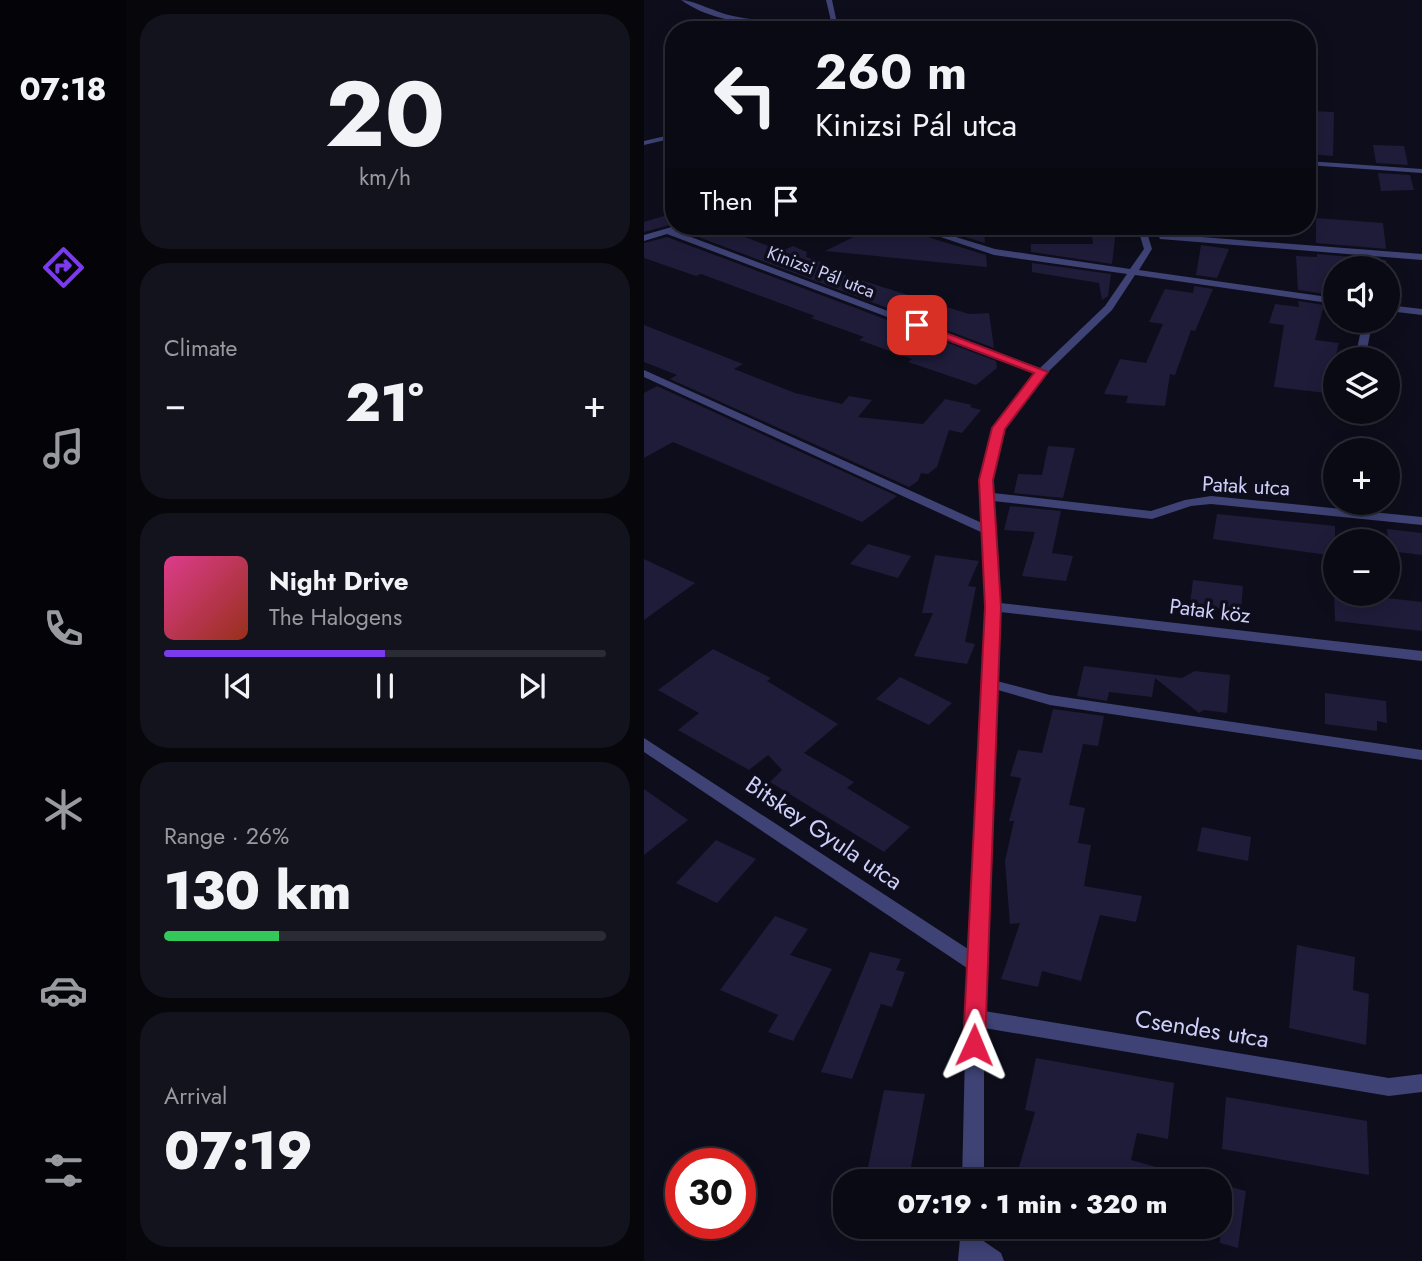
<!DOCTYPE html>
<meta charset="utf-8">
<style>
:root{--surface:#0a0a14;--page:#13131d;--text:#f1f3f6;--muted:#999aa0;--line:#2a2b34;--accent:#7c3aed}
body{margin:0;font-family:Jost,sans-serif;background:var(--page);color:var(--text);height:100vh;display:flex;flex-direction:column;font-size:26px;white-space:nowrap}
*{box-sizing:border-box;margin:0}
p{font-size:23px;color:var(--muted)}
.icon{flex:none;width:38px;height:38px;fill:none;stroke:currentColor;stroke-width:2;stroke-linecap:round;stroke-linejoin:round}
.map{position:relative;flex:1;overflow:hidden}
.side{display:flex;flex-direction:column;gap:14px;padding:14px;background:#06060b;width:518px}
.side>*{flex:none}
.banner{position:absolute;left:21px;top:21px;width:651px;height:214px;border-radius:28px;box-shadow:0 4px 18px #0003,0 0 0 2px var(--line);background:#0a0a14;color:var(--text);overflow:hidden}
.controls{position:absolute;left:679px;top:256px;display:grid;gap:14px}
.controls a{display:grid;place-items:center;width:77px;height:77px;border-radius:50%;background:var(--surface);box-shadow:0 4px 18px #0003,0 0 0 2px var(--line);font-size:35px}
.speed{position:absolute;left:21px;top:1148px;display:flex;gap:14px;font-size:35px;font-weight:700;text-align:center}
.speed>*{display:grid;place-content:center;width:91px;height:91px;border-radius:50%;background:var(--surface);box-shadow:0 4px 18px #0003,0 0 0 2px var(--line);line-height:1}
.speed .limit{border:10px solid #d22;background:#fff;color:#111}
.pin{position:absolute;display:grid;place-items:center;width:60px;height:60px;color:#fff;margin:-30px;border-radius:14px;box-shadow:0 4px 10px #0006}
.me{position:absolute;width:77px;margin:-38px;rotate:1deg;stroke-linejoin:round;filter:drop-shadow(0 0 5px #0008)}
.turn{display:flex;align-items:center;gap:24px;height:147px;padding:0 35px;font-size:32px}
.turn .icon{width:91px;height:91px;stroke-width:2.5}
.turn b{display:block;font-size:49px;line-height:60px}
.then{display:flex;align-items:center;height:66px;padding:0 35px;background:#0003;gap:14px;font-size:26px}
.big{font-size:52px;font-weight:800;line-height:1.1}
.side .card{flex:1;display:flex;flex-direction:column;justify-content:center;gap:10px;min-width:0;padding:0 24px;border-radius:28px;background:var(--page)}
.side .dial{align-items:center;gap:0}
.dial b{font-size:91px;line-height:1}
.song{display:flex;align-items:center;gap:21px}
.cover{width:84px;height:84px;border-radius:10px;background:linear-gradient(135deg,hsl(330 70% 55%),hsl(10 70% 35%))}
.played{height:7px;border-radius:4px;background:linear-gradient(90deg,var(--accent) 50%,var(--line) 50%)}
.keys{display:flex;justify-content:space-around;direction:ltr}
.heat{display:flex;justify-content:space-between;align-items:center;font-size:38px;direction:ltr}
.charge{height:10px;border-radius:5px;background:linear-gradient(90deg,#34c759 26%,var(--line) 0)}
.trip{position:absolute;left:189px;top:1169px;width:399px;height:70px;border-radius:28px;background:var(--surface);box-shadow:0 4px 18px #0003,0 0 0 2px var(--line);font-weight:800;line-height:70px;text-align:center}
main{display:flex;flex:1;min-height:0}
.dock{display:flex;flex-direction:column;width:126px;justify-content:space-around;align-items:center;background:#040408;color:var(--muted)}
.dock .icon{width:49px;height:49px}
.dock .on{color:var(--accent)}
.dock b{font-size:32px;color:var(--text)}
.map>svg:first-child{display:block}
</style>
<main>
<nav class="dock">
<b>07:18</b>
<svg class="icon on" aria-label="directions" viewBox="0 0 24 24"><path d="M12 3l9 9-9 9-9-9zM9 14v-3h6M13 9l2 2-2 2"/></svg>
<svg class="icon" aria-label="music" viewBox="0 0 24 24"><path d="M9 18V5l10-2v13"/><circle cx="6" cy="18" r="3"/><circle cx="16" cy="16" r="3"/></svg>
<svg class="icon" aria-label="phone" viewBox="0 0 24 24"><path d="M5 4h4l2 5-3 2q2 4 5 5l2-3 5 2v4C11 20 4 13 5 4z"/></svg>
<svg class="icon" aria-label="climate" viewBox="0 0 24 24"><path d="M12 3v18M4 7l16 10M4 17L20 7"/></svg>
<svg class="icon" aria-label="car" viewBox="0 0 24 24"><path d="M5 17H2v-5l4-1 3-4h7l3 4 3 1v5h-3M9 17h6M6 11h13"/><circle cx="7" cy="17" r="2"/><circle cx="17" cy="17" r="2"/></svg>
<svg class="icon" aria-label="filters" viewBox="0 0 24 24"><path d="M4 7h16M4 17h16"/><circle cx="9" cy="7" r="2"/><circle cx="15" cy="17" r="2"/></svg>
</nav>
<section class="side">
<div class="card dial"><b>20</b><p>km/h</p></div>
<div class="card"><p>Climate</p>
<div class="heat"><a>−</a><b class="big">21°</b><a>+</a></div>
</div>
<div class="card">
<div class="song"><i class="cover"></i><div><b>Night Drive</b><p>The Halogens</p></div></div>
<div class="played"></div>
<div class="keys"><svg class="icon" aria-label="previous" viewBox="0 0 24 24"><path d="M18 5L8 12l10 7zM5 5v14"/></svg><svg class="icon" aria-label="pause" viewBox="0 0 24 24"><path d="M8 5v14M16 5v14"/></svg><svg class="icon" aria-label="next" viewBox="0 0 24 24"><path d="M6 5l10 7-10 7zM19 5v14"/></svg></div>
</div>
<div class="card"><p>Range · 26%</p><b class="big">130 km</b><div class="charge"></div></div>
<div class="card"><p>Arrival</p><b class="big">07:19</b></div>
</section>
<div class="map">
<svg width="778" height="1261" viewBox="0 0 778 1261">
<rect width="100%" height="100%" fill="#0e0d1b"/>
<g fill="#1e1c39">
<path d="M669,111L690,112L689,156L663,154V132H667Z"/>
<path d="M729,145L760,146L764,165L732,163Z"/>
<path d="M734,173L766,175L770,190L737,191Z"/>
<path d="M30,213V224L0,232V222Z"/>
<path d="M672,218L739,223L742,249L672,243Z"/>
<path d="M57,226L77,236L88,232L138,251L149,246L163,252L162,257L182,264L181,269L325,314L345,313L350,348L41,232Z"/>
<path d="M232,226H248L342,255L343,267L181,251Z"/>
<path d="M295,226H340L341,243L295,229Z"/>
<path d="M560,226H589L581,236L558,234Z"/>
<path d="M472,230L468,264L387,252V244H449L447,231Z"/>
<path d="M23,237L352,361L353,368L332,385L264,362L268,359L215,340L220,337L167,318L171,316L57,274L52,276L0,258V243Z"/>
<path d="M557,245L585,249L573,278L552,275Z"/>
<path d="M673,254L742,260L743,268H688L682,294L654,290L652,256L673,257Z"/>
<path d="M388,263L467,274L464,296L458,300L455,283L388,272Z"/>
<path d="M550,286L569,289L551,331L547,330L531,375L526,374L521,406L482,403L484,396L460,394L476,359L502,363L519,324L505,322L521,289L549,293Z"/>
<path d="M654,301L680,305L671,340L695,343L691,359V394L630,387L640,325L625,323L631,304L655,307Z"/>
<path d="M0,325L99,364L90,369L151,393L198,404L205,396L228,400L214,417L279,424L301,399L328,405L326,407L337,410L318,433L305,430L293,467L284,474L277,473L274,481L265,487L26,379L33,375L0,362Z"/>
<path d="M13,386L253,496L218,522L29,442L0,458V393Z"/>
<path d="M404,446L431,448L419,498L370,493L374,474L398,475Z"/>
<path d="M366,506L417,511L408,553L429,556L422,581L378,576L391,532L360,530Z"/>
<path d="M573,514L691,526V556L569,539Z"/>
<path d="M743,529L778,533V555L745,551Z"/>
<path d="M224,544L267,556L254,578L206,564Z"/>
<path d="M291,555L335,561L324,586L332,587L321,642L331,644L323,664L270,656L289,613H278Z"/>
<path d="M0,559L51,583L0,620Z"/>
<path d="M549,580L599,586L597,611L546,605Z"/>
<path d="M690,592L778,602V631L691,621Z"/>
<path d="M69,649L127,678L123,681L194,724L160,753L210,782L203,788L266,827L240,852L126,782L138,770L124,755L105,770L34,730L55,713L14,690Z"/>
<path d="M440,666L538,678L551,671L586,675L583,713L560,710L555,713L511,678L508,697L465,692L463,701L433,696Z"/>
<path d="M256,677L308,703L285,725L232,699Z"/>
<path d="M681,693L742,701L743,723L733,721V731L681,724Z"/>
<path d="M409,709L460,716L454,746L439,744L425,805L441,808L434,843L447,845L440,886L498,896L492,922L456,915L437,981L398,971L394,987L357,979L376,923L366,924L361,861L370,821H365L377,778L366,776L374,750L398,753Z"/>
<path d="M0,789L44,820L0,855Z"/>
<path d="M558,827L607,837L604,861L553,851Z"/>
<path d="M72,840L112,859L73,903L32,883Z"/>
<path d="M131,916L164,929L146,955L188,969L149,1041L124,1032L134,1015L76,990Z"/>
<path d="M653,945L711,957L709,990L725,994L722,1045L645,1028Z"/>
<path d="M226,952L257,959L252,970L261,972L248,1007L237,1004L208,1079L177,1072Z"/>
<path d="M392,1058L530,1083L524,1139L493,1133L487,1160L541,1175L540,1181H371L391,1112L381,1110Z"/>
<path d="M240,1090L281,1094L265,1177L223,1172Z"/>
<path d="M582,1097L723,1121L725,1175L578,1149Z"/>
<path d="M576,1184L602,1191L594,1248L576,1243Z"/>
</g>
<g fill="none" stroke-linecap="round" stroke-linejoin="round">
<path fill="#3e4274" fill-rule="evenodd" d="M345,679L406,695L778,750V760L406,705L340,686L339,683Z"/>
<g fill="#3e4274" fill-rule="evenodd">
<path d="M37,0C49,0 73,13 89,16C121,23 154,20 187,21L182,0H188L193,23L197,28L192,29L188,25C139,24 79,30 37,0Z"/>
<path d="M30,134V138L0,145V141Z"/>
<path d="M663,161L778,169V173L663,165Z"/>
<path d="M31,226H43L31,231L396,368L461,306L483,274L350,255L264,226H276L351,249L486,269L500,249L493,226H501L508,249L495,270L691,298V304L491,275L468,310L402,374L360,428L348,479L349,493L507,511L541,500L567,496L778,517V525L567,504L547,506L508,519L349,501L356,603L778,651V661L356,612L340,1011L745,1078L778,1074V1092L745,1096L340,1028V1181H318L323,968L0,752V738L324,949L342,607L339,533L0,377V370L338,523L336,479L348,428L392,373L23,234L0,241V235Z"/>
<path d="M519,234L778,254V260L516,239L515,237Z"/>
<path d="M744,305L778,309V315L744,311Z"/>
<path d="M719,320H729L721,359H711Z"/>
<path d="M317,1227H339L338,1240L357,1253L360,1261H314Z"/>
</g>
</g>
<path fill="#e11d48" stroke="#92132f" stroke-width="2" d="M273,322L404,372L361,429L349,480L357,607L341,1045L338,1052L330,1055L322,1052L319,1045L341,607L335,480L348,428L390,373L269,327L267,325Z"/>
<g text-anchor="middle" stroke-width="7" stroke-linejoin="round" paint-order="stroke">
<g font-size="18" fill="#cdcef9" stroke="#0e0d1b">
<text transform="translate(177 272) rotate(21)" y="6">Kinizsi Pál utca</text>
</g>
<g font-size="21" fill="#cdcef9" stroke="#0e0d1b">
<text transform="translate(602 486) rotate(3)" y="7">Patak utca</text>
<text transform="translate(566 611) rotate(7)" y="7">Patak köz</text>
</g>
<g font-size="24" fill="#cdcef9" stroke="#0e0d1b">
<text transform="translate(180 833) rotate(34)" y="8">Bitskey Gyula utca</text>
<text transform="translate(558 1029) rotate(9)" y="8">Csendes utca</text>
</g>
</g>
</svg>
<div class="controls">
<a><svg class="icon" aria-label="sound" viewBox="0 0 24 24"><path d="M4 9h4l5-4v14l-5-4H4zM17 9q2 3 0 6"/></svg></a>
<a><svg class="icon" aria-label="layers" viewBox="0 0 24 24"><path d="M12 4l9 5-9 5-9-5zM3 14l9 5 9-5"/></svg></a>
<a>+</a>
<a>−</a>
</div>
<div class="speed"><div class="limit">30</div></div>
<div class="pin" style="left:273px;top:325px;background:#d93025"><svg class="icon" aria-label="arrive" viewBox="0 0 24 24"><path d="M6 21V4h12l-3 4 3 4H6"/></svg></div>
<svg class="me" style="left:330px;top:1045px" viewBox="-20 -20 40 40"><path d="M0-17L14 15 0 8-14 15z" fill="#e11d48" stroke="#fff" stroke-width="4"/></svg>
<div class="trip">07:19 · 1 min · 320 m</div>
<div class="banner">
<div class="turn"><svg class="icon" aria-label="left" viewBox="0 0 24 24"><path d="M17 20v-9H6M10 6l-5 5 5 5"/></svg><div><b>260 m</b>Kinizsi Pál utca</div></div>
<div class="then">Then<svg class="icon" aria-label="arrive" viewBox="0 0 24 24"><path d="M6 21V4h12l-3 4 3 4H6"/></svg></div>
</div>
</div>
</main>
